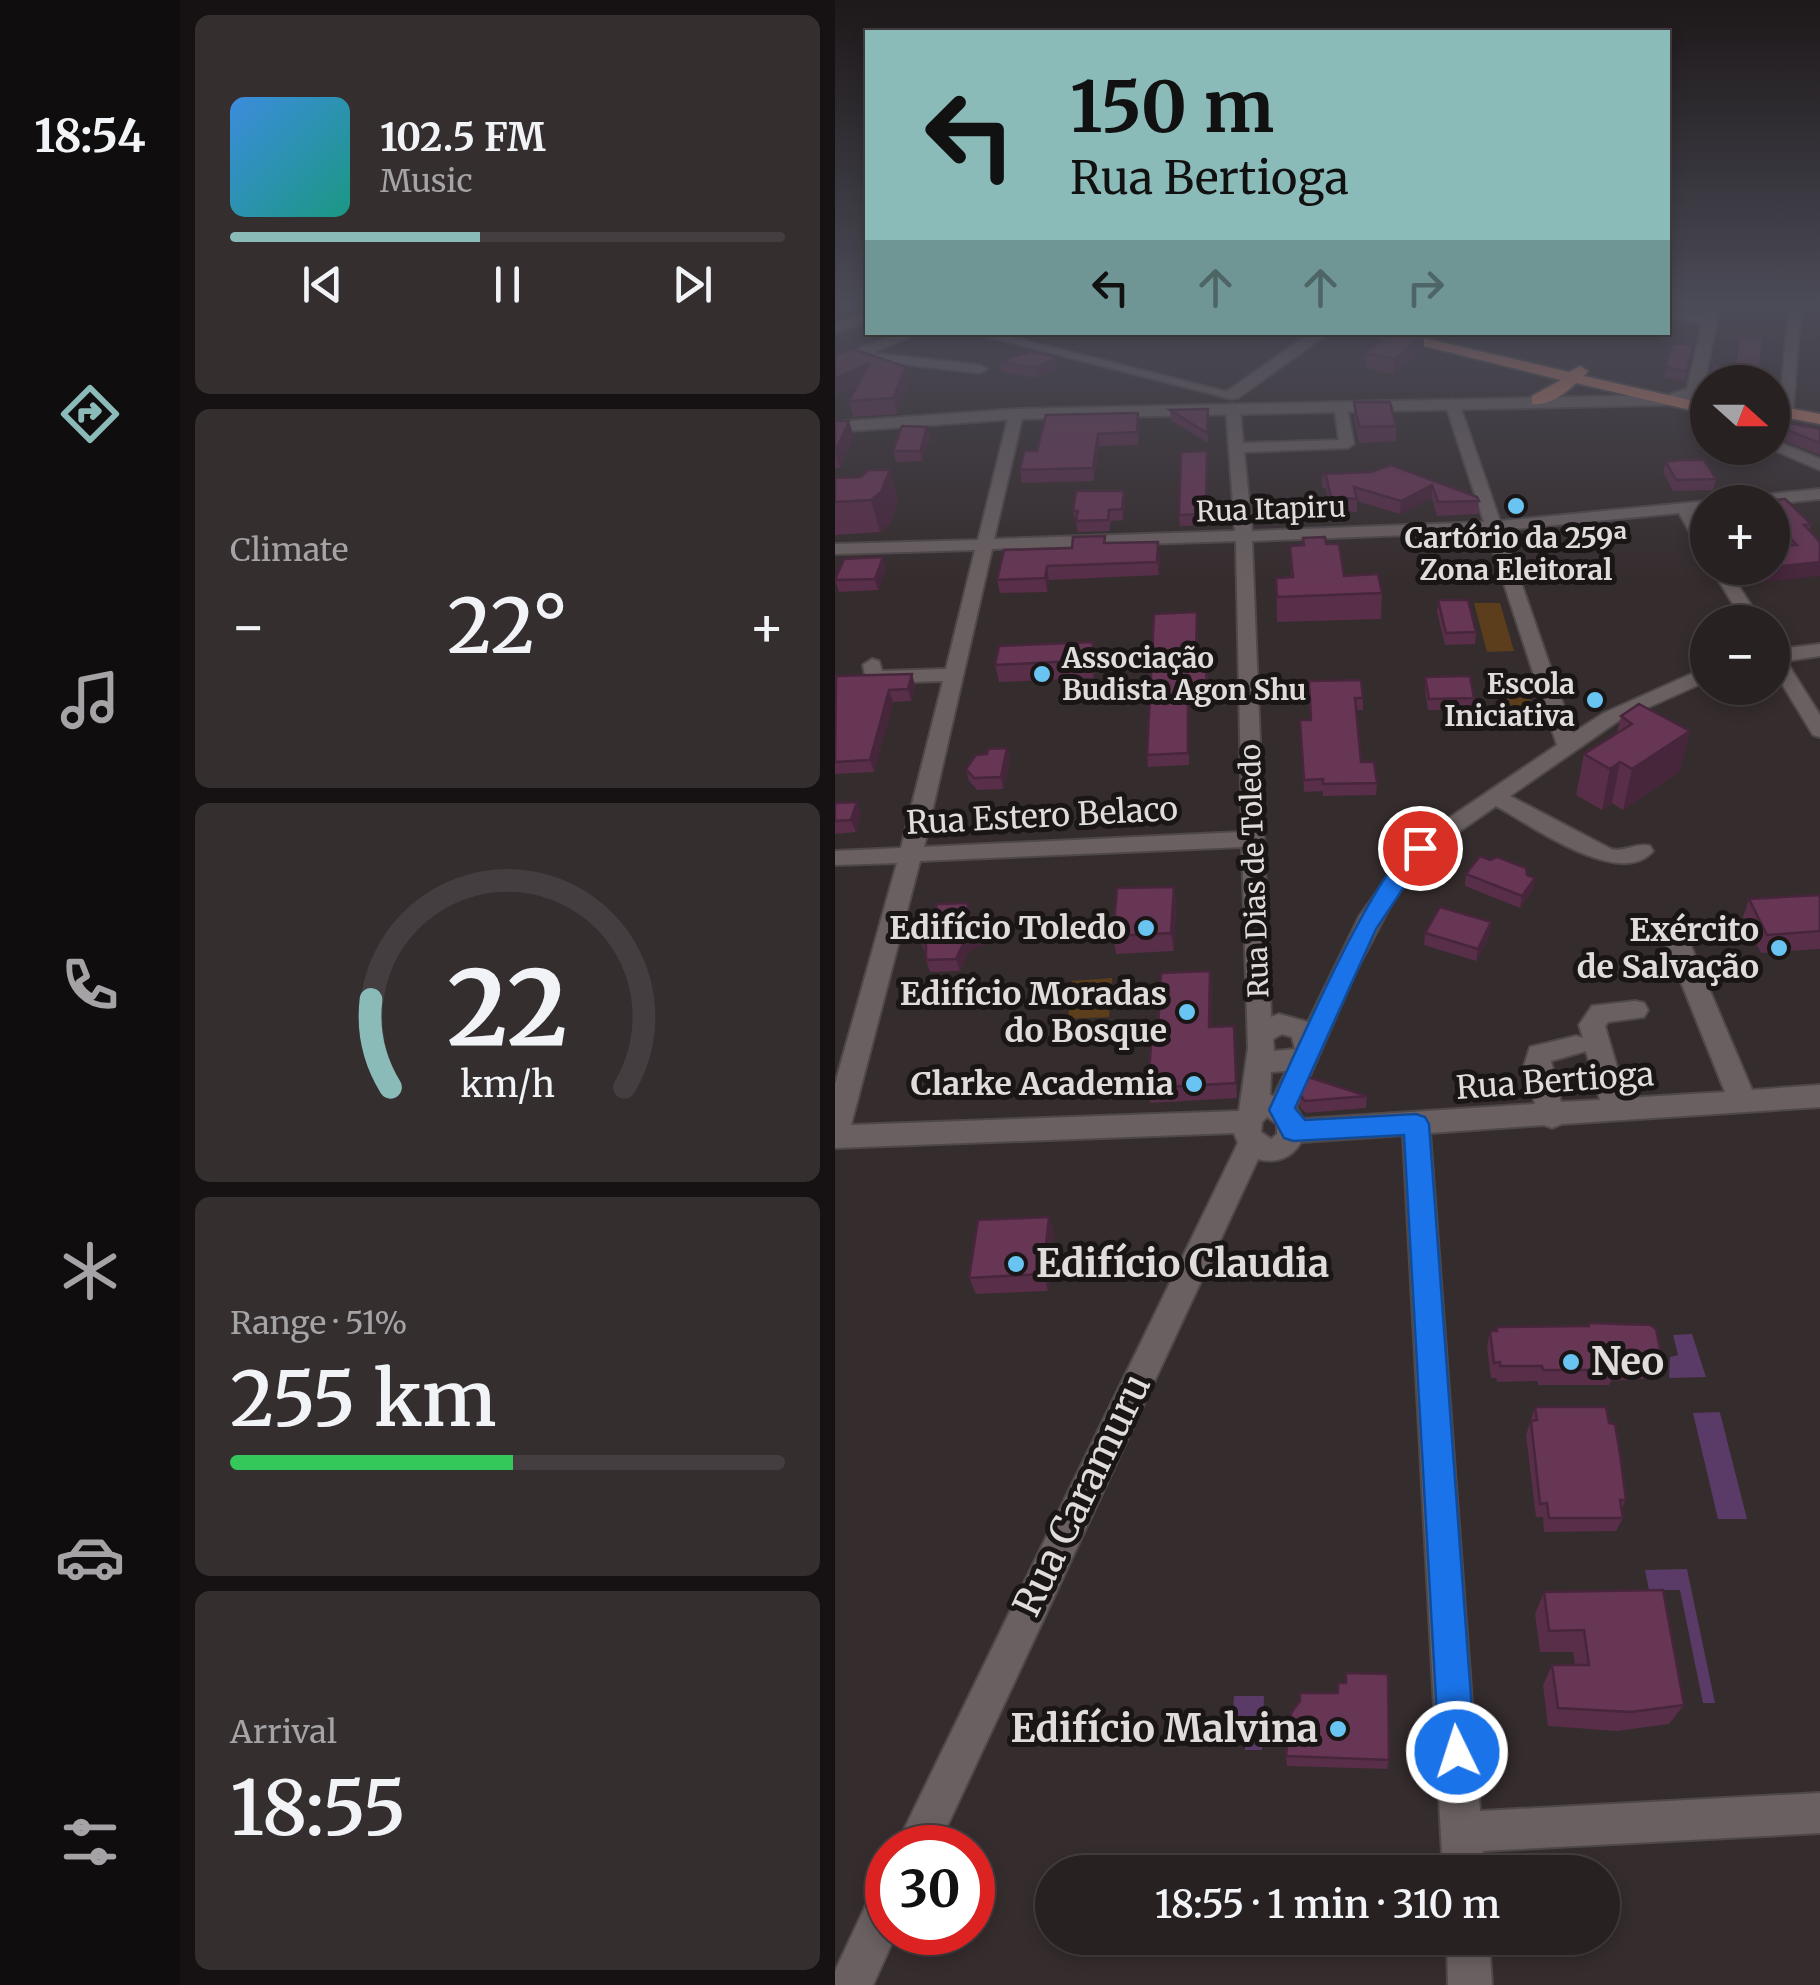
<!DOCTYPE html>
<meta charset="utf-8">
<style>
:root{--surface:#282122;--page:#342e2f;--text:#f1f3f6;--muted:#a5a3a5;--line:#443e40;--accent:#8bbbb9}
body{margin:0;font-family:Merriweather,serif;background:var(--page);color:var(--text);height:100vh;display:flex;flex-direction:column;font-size:38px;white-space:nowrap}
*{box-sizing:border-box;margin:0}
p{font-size:32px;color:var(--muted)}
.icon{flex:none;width:55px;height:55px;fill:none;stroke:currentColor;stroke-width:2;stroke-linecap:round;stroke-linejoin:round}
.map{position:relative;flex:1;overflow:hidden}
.drawer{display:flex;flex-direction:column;gap:15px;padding:15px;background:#161213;width:655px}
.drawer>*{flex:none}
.hud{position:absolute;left:30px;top:30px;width:805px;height:305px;border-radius:0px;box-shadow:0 5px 15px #0003,0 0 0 2px var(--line);background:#8bbbb9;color:#111;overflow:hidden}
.needle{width:65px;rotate:111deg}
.fabs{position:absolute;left:855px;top:365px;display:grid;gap:20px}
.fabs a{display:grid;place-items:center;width:100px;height:100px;border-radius:50%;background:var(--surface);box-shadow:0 5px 15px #0003,0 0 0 2px var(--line);font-size:50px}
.speed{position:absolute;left:30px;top:1825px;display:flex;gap:20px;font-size:50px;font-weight:700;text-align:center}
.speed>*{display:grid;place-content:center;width:130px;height:130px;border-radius:50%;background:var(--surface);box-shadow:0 5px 15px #0003,0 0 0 2px var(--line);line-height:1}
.speed .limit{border:15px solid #d22;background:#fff;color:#111}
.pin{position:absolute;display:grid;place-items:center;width:85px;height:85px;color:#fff;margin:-42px;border:5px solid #fff;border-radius:50%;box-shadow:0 2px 10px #0007}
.me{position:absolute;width:110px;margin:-55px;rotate:356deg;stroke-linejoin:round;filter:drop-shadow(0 0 8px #0008)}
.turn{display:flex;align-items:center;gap:35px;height:210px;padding:0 40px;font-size:45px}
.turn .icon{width:130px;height:130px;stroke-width:2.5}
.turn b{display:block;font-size:70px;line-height:85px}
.lanes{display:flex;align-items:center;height:95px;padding:0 40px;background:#0003;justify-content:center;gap:50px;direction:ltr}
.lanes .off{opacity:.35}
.big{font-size:75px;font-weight:600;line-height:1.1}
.drawer .card{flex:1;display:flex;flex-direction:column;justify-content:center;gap:15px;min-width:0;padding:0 35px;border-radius:15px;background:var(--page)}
.drawer .dial{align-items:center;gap:0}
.dial svg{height:260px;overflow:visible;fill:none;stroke:var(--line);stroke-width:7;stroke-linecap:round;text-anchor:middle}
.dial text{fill:var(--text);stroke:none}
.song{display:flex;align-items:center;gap:30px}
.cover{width:120px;height:120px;border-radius:15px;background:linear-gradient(135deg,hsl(210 70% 55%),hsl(170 70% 35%))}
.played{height:10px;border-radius:5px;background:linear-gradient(90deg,var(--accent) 45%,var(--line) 45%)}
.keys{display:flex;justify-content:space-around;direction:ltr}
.heat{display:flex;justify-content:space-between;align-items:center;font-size:55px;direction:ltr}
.charge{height:15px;border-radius:8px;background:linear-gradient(90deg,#34c759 51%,var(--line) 0)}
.trip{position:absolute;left:200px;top:1855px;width:585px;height:100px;border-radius:50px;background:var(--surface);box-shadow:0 5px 15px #0003,0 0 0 2px var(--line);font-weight:600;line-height:100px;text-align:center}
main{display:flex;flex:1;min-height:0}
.tab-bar{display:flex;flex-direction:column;width:180px;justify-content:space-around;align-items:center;background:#100d0e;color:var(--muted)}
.tab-bar .icon{width:70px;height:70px}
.tab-bar .selected{color:var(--accent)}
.tab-bar b{font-size:45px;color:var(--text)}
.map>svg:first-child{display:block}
</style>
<main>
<nav class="tab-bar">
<b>18:54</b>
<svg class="icon selected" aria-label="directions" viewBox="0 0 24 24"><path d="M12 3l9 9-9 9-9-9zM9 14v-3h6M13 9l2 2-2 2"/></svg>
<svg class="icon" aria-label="music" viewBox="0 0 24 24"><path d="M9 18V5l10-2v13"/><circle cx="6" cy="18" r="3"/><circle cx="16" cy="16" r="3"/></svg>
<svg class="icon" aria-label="phone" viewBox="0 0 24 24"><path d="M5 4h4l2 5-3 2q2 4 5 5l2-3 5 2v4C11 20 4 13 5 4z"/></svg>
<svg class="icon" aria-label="climate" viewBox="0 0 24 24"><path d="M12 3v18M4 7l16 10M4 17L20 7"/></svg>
<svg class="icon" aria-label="car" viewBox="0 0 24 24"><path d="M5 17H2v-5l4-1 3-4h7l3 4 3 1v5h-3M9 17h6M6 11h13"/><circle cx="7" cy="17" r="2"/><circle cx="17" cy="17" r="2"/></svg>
<svg class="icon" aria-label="filters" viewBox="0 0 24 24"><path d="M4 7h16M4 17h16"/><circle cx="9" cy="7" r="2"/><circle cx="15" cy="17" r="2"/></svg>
</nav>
<section class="drawer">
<div class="card">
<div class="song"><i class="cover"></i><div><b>102.5 FM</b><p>Music</p></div></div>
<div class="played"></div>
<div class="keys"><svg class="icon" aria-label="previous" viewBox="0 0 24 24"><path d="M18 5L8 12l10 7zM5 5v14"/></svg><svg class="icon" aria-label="pause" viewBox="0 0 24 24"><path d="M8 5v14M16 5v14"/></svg><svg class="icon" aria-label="next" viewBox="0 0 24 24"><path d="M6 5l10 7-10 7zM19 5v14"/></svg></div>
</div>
<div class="card"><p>Climate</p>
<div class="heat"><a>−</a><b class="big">22°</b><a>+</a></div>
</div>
<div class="card dial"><svg viewBox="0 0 100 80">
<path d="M14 69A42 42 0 1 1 86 69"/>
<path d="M14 69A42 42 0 0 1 8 42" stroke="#8bbbb9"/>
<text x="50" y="56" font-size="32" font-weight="700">22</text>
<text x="50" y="72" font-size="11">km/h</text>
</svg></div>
<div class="card"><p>Range · 51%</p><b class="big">255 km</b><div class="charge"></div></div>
<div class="card"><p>Arrival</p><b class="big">18:55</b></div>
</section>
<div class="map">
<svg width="985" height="1985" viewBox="0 0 985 1985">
<rect width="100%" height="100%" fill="#352c2d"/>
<g fill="#5c3e1c">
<path d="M639,603H665L679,651L652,652Z"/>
<path d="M688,678L701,716L671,717L660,679Z"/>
<path d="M277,978L274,1017L233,1019L237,981Z"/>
</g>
<g fill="#5a3b67">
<path d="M857,1334L871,1377L834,1378L835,1357L843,1355L838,1335Z"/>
<path d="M885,1412V1413L912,1519H883L858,1413Z"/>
<path d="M852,1569L880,1703H868L845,1590H814L810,1570Z"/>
<path d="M399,1696H429L427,1750H410L412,1721H397Z"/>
</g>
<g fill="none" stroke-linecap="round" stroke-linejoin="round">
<g stroke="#4f4849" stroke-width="4">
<g id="street">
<path d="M954,306H966L958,413L951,417L944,413Z"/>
<path d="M832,309L875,317L881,321L875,325L832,317Z"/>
<path d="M67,332H86L38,353L145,365L152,369L145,373L22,359L0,367V358Z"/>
<path d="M133,332H157L404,395L397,399Z"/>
<path d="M617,399L624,403L665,521L872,501L877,502H872V511L859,512L872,535V553L866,552L844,513L668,530L738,733L769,713L865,670L872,668V681L783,721L675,796L776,849C790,853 801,842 815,846L818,851C785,890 696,825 661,806L593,853L560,897L522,969L461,1107L468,1119L700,1104L689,1066L695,1047L741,1036L748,1038L744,1025L757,1006L800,1001L809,1003L813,1010L809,1017L773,1022L770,1026L791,1098L890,1092L826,932L838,924L850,932L917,1090L985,1085V1107L727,1124L717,1128L709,1125L595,1133L645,1811L985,1793V1833L648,1851L650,1872H608L568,1135L466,1142C457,1158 441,1164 423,1159L102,1848H60L403,1143L399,1133L0,1148V1084L62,863L0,865V851L66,848L108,681L44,683L31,679L28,665L37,659L44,661L47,671L111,669L140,550L0,554V544L143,540L174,414L181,410L188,414L159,539L400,531L391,408L398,404L405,408L408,443L504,440L499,405L511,402L519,444L512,448L409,452L417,531L649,522L610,403ZM652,532L722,745L577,843L524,917L473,1022L444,1014L436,1017L417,541ZM401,541L407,832L89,847L157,549ZM407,847L413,1048L404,1111L16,1125L85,861ZM447,1034L457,1037L460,1049L439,1051L438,1039ZM751,1051L765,1100L726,1102L716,1061ZM451,1071L439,1096L435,1095L436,1072ZM432,1117L442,1124V1134L436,1139L426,1132L427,1122Z"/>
<path d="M938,440L985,459V470L934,448H938Z"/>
<path d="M985,489V499L938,504L900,502L908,497Z"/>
<path d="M876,568H892L927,622H909Z"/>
<path d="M985,644V656L951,661L985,715V737L978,735L938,669V650Z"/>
<path d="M52,1886V1932H62L38,1985H0V1971L37,1892Z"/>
<path d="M612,1938H654L657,1985H613Z"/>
</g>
</g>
<g stroke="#4f4849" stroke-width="4">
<g id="secondary">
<path d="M871,306H885L868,390L862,398L832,405L181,419L0,432V422L181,409L832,395L852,389Z"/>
<path d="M32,313V322L0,332V323Z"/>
<path d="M477,332H495L403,398H391V392Z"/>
</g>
</g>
<g stroke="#4f4849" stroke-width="4">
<g id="primary">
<path d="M533,332H562L734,372L745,366L753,371L749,376L872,404V414L741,383C730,394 713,406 697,404V396L726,380Z"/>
<path d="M938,405L985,414V424L938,415Z"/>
</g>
</g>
<use href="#street" fill="#6a6061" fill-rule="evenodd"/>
<use href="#secondary" fill="#6a6061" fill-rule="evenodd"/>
<use href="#primary" fill="#bd7965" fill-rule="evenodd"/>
</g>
<g fill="#582e48">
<path d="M581,332H610L604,338Z"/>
<path d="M589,336V350L558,374L530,368V353Z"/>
<path d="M858,345L850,382L829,377L831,367Z"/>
<path d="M0,354L71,367L74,382L62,414L18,417L14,401L22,386L0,395Z"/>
<path d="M222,357L224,367L203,378L166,372L164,362Z"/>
<path d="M519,402L561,426V441L524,443L519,417Z"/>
<path d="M335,410L373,419V443L336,420Z"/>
<path d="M303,413L304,426L303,445L264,446L259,481L187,483L185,470L202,451Z"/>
<path d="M0,421L19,436L5,468H0Z"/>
<path d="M943,421L985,429V455L939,437Z"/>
<path d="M95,437L87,461L61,462L58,451Z"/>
<path d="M372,451V525L345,526L344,515Z"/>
<path d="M831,462L881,479L878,490L838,491L828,472Z"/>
<path d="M556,465L644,501L643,514L602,516L597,498L565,514L522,501V512L496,510L491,489L487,487V474L536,472Z"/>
<path d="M55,470L63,501L55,524L45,532L0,535V478L26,477Z"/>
<path d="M289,491L290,501L288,520L276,521L274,531L243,532L238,511Z"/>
<path d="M938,502L976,524L974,531L928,582L915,568H938L946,546L938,538Z"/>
<path d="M270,536L271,543L325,555L324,575L214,580L212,592L165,593L162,580L237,548Z"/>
<path d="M468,538L491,544L509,576L547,593L546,619L442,622L441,578L456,577L455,546L468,545Z"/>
<path d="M51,568L43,590L4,592L0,580Z"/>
<path d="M603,600L641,632L640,644L610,645L602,612Z"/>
<path d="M363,624L362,649L373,660L372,703L354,704V765L313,767L312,755Z"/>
<path d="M258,642L260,660L259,678L164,682L160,665Z"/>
<path d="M77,674L80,686L76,701L58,702L39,772L0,774V680Z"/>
<path d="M590,677L639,698L638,710H593L590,689Z"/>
<path d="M474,681L528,698V710H521L526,762L542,783L541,795L488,796V791L469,792L465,720H475Z"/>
<path d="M786,716L855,731L844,772L788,810L777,803L767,810L741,795L749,754L782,733Z"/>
<path d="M172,748L175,760L168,789L142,790L134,781L131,769L152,754Z"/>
<path d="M0,803L26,814L21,832L0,834Z"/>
<path d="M631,874L700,878L698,890L685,908L630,886Z"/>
<path d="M339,887L341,905L339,951L281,954L278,936Z"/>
<path d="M985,895V949L926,953L908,917L914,899Z"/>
<path d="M133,903L136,915V924L150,944L133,952L125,971L95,972L91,960V954L85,940Z"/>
<path d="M656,922L655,934L641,961L589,945L590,933Z"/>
<path d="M375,971L377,986L376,1027L399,1026L402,1098L315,1103L313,1088L323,1030Z"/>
<path d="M465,1095L532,1096L531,1108L471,1113L465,1107Z"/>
<path d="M214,1217L219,1234L213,1291L141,1294L134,1278Z"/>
<path d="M754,1323L828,1363L821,1378L776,1381L774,1385H703V1381L662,1382L661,1378H656L652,1347L655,1331H661L662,1327L753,1326Z"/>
<path d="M700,1407L774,1423L791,1500L786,1510L788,1518L781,1531L709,1532L708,1517H701L691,1435Z"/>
<path d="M709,1592L849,1705L834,1724L782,1731L713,1726L708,1685L717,1665H740L738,1652H705L700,1614Z"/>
<path d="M451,1756L554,1760L552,1769L452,1766Z"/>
</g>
<g fill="#47263b">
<path d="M589,336V350L558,374L559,359Z"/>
<path d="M222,357L224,367L203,378L201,368Z"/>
<path d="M34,364L38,379L0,395V378Z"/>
<path d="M71,367L74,382L62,414L58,398Z"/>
<path d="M14,421L19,436L5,468L0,453Z"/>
<path d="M92,427L95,437L87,461L85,451Z"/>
<path d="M263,434L264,446L259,481L258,468Z"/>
<path d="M55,470L63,501L55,524L45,532L36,500Z"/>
<path d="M597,485V498L565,514L566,501Z"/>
<path d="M289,491L290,501L288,520L287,509Z"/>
<path d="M323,542L325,555L324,575L322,562Z"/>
<path d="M48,557L51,568L43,590L40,579Z"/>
<path d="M985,562V576L928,582L932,568Z"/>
<path d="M212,566L214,580L212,592L210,578Z"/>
<path d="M258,642L260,660L259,678L256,660Z"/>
<path d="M77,674L80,686L76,701L73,689Z"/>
<path d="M54,690L58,702L39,772L35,760Z"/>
<path d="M855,731L844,772L788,810L797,769Z"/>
<path d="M172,748L175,760L168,789L166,777Z"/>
<path d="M785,762L777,803L767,810L775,769Z"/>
<path d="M22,802L26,814L21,832L16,820Z"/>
<path d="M700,878L698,890L685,908L687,896Z"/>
<path d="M339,887L341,905L339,951L336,933Z"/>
<path d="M133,903L136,915V934L132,922Z"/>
<path d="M656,922L655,934L641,961L643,949Z"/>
<path d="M147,932L150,944L133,952L125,971L121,959L130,940Z"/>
<path d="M375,971L377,986L376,1042L374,1027Z"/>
<path d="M214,1217L219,1234L213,1291L208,1274Z"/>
</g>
<g fill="#663654" stroke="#47263b" stroke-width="2.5">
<path d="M559,332H577L589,336L559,359L530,353Z"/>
<path d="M904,336L928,338L924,382H890L874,379L877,365L900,367Z"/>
<path d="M837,343L858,345L852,372L831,367Z"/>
<path d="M18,349L71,367L58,398L14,401L34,364L0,378V354Z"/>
<path d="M196,351L222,357L201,368L164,362Z"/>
<path d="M519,402H555L561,426L524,427Z"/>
<path d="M373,409L372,433L335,410Z"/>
<path d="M303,413L302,432L263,434L258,468L185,470L189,451H202L211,415Z"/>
<path d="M0,421H14L0,453Z"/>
<path d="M943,421L985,429V443L942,426Z"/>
<path d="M67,426L92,427L85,451H58Z"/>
<path d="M372,451L371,514L344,515L346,452Z"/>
<path d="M844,460H869L881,479L841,480L831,462Z"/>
<path d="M556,465L642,497L644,501L603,502L597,485L566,501L519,487L522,499L496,497L491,476L487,474L536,472Z"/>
<path d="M33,470H55L46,492L36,500L0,502V478L26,477Z"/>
<path d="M241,491H289L287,509L274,510L273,520L241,521L243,511H238Z"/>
<path d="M950,499L976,524L969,525L985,542V562L938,567V547L962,545L938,520V502H919Z"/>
<path d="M270,536L269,543L323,542L322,562L212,566L210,578L162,580L169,550L237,548L238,537Z"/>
<path d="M490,537L491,544H504L509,576L543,574L547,593L442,597L441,578L458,577L455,546L469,545L468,538Z"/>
<path d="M48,557L40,579L0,580L9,559Z"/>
<path d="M603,600H633L641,632L611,633Z"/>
<path d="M362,612L361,649H372L371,691L353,692V753L312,755L319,614Z"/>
<path d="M258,642L256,660L160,665L164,646Z"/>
<path d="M77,674L73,689L54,690L35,760L0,762L1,676Z"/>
<path d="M635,676L639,698L594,699L590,677Z"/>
<path d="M526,680L528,698H520L526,762H539L542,783L488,784V779L469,780L465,720H476L474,681Z"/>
<path d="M804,704L855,731L797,769L785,762L775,769L749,754L797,724L786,716Z"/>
<path d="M172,748L166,777L139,778L131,769L141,755L152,754L153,749Z"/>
<path d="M22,802L16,820L0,821V803Z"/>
<path d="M645,856L655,860L662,857L691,868L692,875L700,878L687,896L631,874Z"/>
<path d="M339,887L336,933L278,936L282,888Z"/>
<path d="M985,895V931L932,935L914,899Z"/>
<path d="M133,903L132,922L147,932L130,940L121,959L91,960V945L85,940L90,930L88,924L99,918L102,904Z"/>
<path d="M605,907L656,922L643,949L590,933Z"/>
<path d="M375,971L374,1027L399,1026L401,1083L313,1088L317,1031L323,1030L326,973Z"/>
<path d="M473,1077L532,1096L470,1101L465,1095Z"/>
<path d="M214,1217L208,1274L134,1278L143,1220Z"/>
<path d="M754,1323L815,1325L821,1329L828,1363L779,1366L780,1370H708L707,1366H665V1362L659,1363L655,1331H662V1327L754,1326Z"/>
<path d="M700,1407H771L774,1423L780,1424L785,1454L791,1500H785L788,1518H714L712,1503L705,1504L696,1421L702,1420Z"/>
<path d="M828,1590L849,1705L796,1712L723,1708L717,1665H754L749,1630L714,1631L709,1592Z"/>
<path d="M511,1673L553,1674L554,1760L451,1756L456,1713L465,1701V1693H503V1683H511Z"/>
</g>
<linearGradient id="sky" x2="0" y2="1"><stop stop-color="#1d1819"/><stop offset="0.52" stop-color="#4b4b57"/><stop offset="1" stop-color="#4b4b57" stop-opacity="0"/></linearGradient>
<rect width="985" height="584" fill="url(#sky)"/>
<path fill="#1a73e8" stroke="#114b97" stroke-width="2.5" d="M585,841L595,848L541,929L460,1108L470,1120L581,1114L590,1117L594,1124L640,1752L635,1765L622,1770L609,1765L604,1752L569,1135L458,1141L449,1138L434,1110C456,1064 545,853 585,841Z"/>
<g fill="#69c4f1" stroke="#1a1616" stroke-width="4">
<circle cx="681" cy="506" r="10"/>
<circle cx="207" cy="674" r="10"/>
<circle cx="760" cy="700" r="10"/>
<circle cx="311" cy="928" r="10"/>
<circle cx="944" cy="948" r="10"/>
<circle cx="352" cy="1012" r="10"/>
<circle cx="359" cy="1084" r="10"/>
<circle cx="181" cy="1264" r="10"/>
<circle cx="736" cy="1362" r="10"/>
<circle cx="503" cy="1729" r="10"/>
</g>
<g text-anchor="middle" stroke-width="10" stroke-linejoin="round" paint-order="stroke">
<g font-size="28" fill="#e1dcdc" stroke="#1a1616">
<text transform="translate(436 509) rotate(-2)" y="10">Rua Itapiru</text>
<text transform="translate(419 871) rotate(-92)" y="10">Rua Dias de Toledo</text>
</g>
<g font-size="28" font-weight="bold" fill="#e1dcdc" stroke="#1a1616">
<text x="681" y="548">Cartório da 259ª<tspan x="681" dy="32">Zona Eleitoral</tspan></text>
<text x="227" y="668" text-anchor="start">Associação<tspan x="227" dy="32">Budista Agon Shu</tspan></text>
<text x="740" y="694" text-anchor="end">Escola<tspan x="740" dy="32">Iniciativa</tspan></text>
</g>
<g font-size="32" fill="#e1dcdc" stroke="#1a1616">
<text transform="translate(207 816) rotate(-3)" y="11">Rua Estero Belaco</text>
<text transform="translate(720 1081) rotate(-4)" y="11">Rua Bertioga</text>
</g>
<g font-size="32" font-weight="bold" fill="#e1dcdc" stroke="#1a1616" text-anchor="end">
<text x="291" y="939">Edifício Toledo</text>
<text x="924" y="941">Exército<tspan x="924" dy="37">de Salvação</tspan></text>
<text x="332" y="1005">Edifício Moradas<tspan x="332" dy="37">do Bosque</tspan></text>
<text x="339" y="1095">Clarke Academia</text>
</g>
<g font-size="38" font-weight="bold" fill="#e1dcdc" stroke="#1a1616" text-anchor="start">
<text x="201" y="1277">Edifício Claudia</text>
<text x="756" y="1375">Neo</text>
<text x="483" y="1742" text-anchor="end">Edifício Malvina</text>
</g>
<g font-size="38" fill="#e1dcdc" stroke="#1a1616">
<text transform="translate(247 1495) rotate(-64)" y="13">Rua Caramuru</text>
</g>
</g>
</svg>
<div class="fabs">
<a><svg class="needle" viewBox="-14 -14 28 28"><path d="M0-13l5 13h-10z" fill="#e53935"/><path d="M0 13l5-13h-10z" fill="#a5a3a5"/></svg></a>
<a>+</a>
<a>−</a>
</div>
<div class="speed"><div class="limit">30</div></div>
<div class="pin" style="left:585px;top:848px;background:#d93025"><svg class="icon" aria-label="arrive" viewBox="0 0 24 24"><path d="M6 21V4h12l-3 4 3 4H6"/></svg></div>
<svg class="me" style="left:622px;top:1752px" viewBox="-20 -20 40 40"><circle r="17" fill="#1a73e8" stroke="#fff" stroke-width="3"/><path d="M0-11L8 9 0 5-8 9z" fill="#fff"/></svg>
<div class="trip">18:55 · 1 min · 310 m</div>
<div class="hud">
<div class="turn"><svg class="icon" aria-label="left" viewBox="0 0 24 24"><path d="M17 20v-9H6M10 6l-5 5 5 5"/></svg><div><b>150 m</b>Rua Bertioga</div></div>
<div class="lanes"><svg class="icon" aria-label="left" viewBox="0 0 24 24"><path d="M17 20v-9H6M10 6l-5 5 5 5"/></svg><svg class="icon off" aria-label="ahead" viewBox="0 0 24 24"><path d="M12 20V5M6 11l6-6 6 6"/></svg><svg class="icon off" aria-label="ahead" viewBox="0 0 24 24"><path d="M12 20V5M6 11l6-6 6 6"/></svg><svg class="icon off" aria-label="right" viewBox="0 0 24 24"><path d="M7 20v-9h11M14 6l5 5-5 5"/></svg></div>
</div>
</div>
</main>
